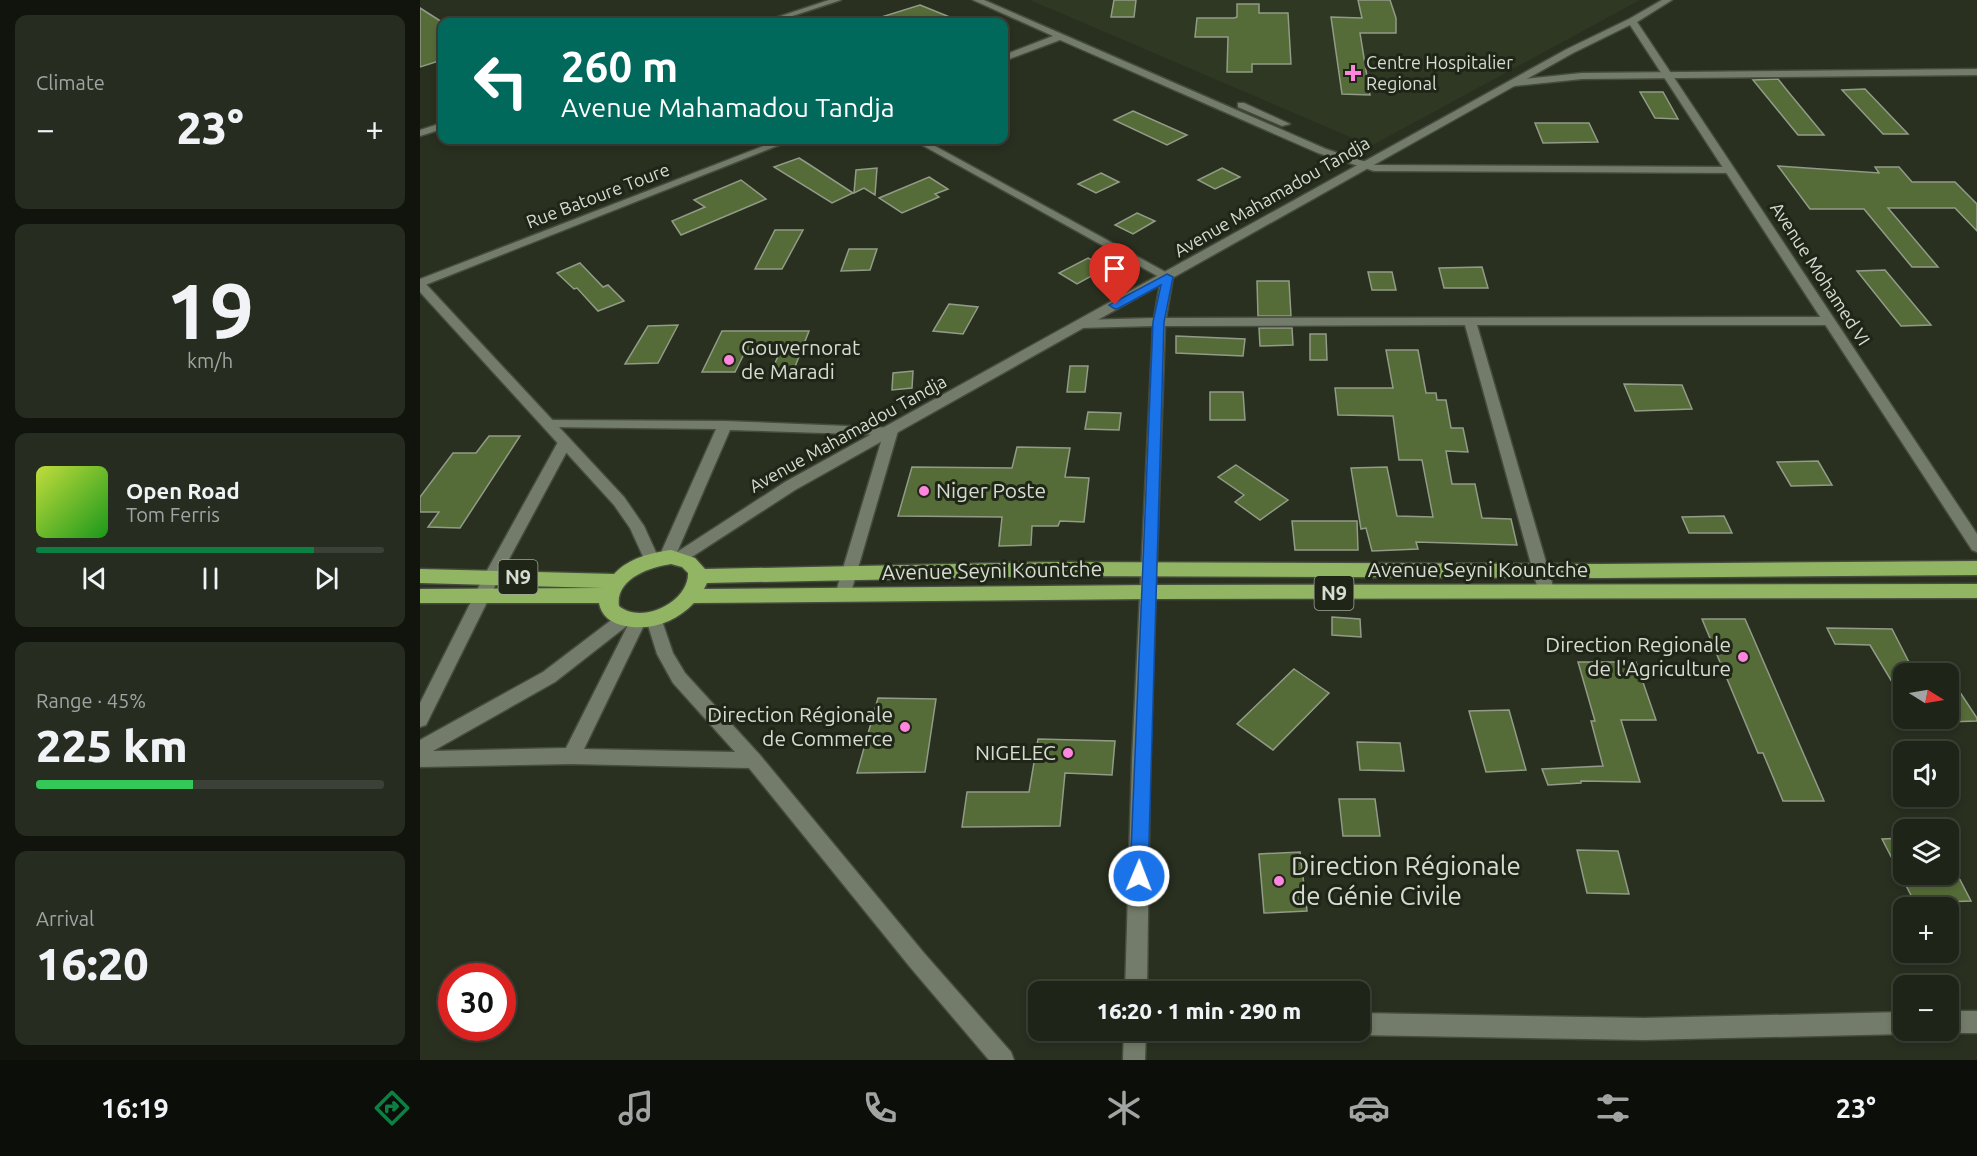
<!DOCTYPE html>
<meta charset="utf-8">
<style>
:root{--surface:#1f2418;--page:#272c21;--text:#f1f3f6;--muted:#a1a4a2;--line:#3c4137;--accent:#0b8043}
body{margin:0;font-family:Ubuntu,sans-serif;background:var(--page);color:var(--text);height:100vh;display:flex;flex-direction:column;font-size:22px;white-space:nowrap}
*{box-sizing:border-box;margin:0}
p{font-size:20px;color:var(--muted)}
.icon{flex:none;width:33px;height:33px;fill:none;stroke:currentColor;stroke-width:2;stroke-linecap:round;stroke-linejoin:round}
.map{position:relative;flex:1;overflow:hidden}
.drawer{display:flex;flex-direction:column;gap:15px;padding:15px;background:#11140d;width:420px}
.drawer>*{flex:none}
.guide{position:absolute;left:18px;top:18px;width:570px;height:126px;border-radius:12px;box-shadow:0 3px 9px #0003,0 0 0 2px var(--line);background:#00695c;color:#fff;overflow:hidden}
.needle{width:39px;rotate:101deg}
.controls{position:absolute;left:1473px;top:663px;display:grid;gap:12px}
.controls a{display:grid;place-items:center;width:66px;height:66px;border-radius:12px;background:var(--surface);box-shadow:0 3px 9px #0003,0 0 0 2px var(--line);font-size:30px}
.speed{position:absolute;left:18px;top:963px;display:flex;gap:12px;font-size:30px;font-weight:700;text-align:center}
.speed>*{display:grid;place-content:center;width:78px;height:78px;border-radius:50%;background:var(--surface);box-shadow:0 3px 9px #0003,0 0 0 2px var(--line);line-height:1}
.speed .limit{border:9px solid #d22;background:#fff;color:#111}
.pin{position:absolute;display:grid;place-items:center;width:51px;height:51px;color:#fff;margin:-62px -26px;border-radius:50% 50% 50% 0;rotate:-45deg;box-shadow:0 0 6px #0007}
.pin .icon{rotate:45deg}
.me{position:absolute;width:66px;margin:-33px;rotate:1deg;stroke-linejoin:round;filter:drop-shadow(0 0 4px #0008)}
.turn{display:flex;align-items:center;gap:21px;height:126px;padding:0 24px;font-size:27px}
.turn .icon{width:78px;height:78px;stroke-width:2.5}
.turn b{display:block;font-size:42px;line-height:51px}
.big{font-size:45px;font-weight:800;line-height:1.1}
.drawer .tile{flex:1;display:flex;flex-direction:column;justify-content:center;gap:9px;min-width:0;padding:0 21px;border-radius:12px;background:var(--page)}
.drawer .dial{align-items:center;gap:0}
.dial b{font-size:78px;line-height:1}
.song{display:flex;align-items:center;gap:18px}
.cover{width:72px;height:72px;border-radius:9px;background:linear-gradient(135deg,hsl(70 70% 55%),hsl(120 70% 35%))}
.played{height:6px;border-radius:3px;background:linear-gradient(90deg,var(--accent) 80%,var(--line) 80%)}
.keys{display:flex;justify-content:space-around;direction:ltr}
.heat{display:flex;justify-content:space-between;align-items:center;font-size:33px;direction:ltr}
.charge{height:9px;border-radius:4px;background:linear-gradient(90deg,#34c759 45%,var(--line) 0)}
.trip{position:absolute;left:608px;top:981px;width:342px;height:60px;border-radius:12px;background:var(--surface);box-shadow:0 3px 9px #0003,0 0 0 2px var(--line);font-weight:800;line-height:60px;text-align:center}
.dock{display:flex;height:96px;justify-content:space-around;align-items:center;background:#0c0e0a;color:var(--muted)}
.dock .icon{width:42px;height:42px}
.dock .selected{color:var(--accent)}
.dock b{font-size:27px;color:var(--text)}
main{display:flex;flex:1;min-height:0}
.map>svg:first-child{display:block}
</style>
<main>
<section class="drawer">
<div class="tile"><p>Climate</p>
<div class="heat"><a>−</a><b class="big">23°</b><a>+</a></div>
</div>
<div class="tile dial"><b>19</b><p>km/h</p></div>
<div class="tile">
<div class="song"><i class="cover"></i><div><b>Open Road</b><p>Tom Ferris</p></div></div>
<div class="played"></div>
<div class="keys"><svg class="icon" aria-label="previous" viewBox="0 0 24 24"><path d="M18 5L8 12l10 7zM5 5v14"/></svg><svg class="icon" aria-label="pause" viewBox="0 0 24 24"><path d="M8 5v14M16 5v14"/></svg><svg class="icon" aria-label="next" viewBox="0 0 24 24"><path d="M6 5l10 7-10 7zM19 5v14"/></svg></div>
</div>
<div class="tile"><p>Range · 45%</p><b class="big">225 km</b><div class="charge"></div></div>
<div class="tile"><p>Arrival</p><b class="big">16:20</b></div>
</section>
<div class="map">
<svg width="1557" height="1060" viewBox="0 0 1557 1060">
<rect width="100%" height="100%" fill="#293020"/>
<path fill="#2e3822" d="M610,0H1220L951,146Z"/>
<g fill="#556b38" stroke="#929b88" stroke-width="1.5">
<path d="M694,0H716L714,17H691Z"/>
<path d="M938,0H970L976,18V33H940L950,95L922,94L911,17L942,18Z"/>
<path d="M817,4H839V13H868L871,64H832V72H807L808,37H775L777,18H814L817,17Z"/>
<path d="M500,5L542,22H456L455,19Z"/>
<path d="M0,8L22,22V60L0,67Z"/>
<path d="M1358,79L1370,94L1404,135H1378L1333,80Z"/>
<path d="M1445,89L1488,134H1463L1422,90Z"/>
<path d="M1220,92H1243L1258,119L1235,118Z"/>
<path d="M713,111L767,135L747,145L694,120Z"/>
<path d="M1115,123H1169L1178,142L1123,143Z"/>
<path d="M379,158L390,165L433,193L412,203L354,167Z"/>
<path d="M1358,166L1459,173L1455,167H1479L1492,182H1535L1557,204V231L1535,208H1468L1518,267H1492L1444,209H1390Z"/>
<path d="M457,168L455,195L444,188L434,193L436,170Z"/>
<path d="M802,168L820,177L795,189L778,180Z"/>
<path d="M681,173L699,182L676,193L658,184Z"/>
<path d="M509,177L528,189L515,194L519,197L482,213L459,198Z"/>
<path d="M321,180L346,199L261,235L252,221L285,207L274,200Z"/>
<path d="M717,213L735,221L713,234L695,225Z"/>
<path d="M355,230H383L362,269H335Z"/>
<path d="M429,249H457L450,270L421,271Z"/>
<path d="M668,258L686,268L657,284L639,273Z"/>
<path d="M160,263L183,287L188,285L204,301L178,311L157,288L154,289L137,273Z"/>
<path d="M1062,267L1068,288H1024L1019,268Z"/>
<path d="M1465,270L1511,325L1481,326L1437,271Z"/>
<path d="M948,272H972L976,290H952Z"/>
<path d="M837,281H869L871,316H838Z"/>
<path d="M529,304L558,307L543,334L513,331Z"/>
<path d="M258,325L238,363L205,364L228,326Z"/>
<path d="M839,328H872L873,345L840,346Z"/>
<path d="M302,331H389L373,372H351L359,354H324L315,372H282Z"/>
<path d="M890,334H906L907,360H890Z"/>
<path d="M756,336L825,339L823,356L756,353Z"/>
<path d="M966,350H998L1006,393H1016L1017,400H1026L1031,428H1043L1048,452L1026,451L1032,484H1055L1062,518L1091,519L1097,545L996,542L998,549L952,551L946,528L941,529L931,468L967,467L977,516L1013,517L1002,460H979L973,416L918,415L915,388H973Z"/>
<path d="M650,366H668L665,392H647Z"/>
<path d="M493,371L492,388L472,390L473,373Z"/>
<path d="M1204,384L1262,385L1272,409L1215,411Z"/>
<path d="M790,392H823L825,420H790Z"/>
<path d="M668,412L701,413L699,430L665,429Z"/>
<path d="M69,436H100L40,528L8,527L19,512H0V497L33,453H56Z"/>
<path d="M597,447L650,448L645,477L669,478L664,522L640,521L638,526H612L611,545L579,546L582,517L478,516L492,467L592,468Z"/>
<path d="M1398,461L1412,485L1371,486L1357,462Z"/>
<path d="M816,465L868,500L840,520L815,502L824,495L798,477Z"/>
<path d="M1304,516L1312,533H1269L1262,517Z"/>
<path d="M872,521H937L938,550H875Z"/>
<path d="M912,617L940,619L941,637L912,635Z"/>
<path d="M1282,619H1325L1404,801H1363L1343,753H1338Z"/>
<path d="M1407,628L1472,629L1495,674H1484V702L1450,645L1415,644Z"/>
<path d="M1158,662H1216L1236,720H1201L1220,782L1161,781V783L1128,785L1122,769L1183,766L1171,721H1175Z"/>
<path d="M874,669L909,693L853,750L817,724Z"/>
<path d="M1528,674L1557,718V721L1528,722Z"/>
<path d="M458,698L516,699L505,772L437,773Z"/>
<path d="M1089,710L1106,770L1066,772L1049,711Z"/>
<path d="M618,739L695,741L692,775L645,773L640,826L542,827L547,792H609Z"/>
<path d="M937,742L980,743L984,771L940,770Z"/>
<path d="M919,799H955L960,836H923Z"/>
<path d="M1484,838V874H1537L1551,901L1495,903L1462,839Z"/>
<path d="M1157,850L1198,851L1209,894L1167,893Z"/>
<path d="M880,852L887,911L844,913L839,854Z"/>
</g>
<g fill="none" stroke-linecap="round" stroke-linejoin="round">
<g stroke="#454b3d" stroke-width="3">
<g id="street">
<path d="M553,0H564L906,149L955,165L1310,167L1315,170L1310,173L954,171L898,153L640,40L584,61V55L633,36Z"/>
<path d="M1557,69V75L1162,79L1094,86L1089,83L1094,80L1162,73Z"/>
<path d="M818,103H824L870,124L862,126L818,107Z"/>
<path d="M359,140H372L0,287V279Z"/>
<path d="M493,140H504L751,275L753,277L746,318L1409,317L1415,321L1409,325H1057L1135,593L1133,597H1121L1119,593L1045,325L745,326L730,760L727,992H705L712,760L733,326L660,328L654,324L660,320L734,318L741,278Z"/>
<path d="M130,420L305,421L476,428L478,431L429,599H417L415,595L463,435L310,430L255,557L252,561H242L239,557L296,429L125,427L123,424L125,421Z"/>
<path d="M145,437L152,442L80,576L6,725L0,727V703L64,576L138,442Z"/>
<path d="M204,613L212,618L218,615L224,617L226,621L164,749L315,752L253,683L237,654L226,619L228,615L234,613L240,615L253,653L265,673L340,755L504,953L591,1052L594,1060H569L490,967L329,768L151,764L0,767V740L123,672L198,615ZM208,625L146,748L13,751L135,682Z"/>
<path d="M1528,1011H1557V1033H1528L1523,1030H1528Z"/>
<path d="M1484,1012V1030H1492L1484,1034L1224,1040L939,1035L931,1030H939V1013L1224,1018Z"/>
<path d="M704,1030H726L725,1060H703Z"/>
</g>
</g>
<g stroke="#454b3d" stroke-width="3">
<g id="secondary">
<path d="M409,0H421L354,22H343Z"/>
<path d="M1242,0H1252L1217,22L1557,534V552L1552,550L1210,25L1153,53L375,490L264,562H254L251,558L254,554L365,482L1147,49L1209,19Z"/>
<path d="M22,123V129L0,136V130Z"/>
<path d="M0,281L4,282L204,497L224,526L239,559L236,563H226L210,528L194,505L0,292Z"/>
</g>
</g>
<g stroke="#454b3d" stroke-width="3">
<path id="highway" d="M251,550L275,558L285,569L640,562L1182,564L1557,561V575L1182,578L640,576L287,583L284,589L730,585L1557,584V598L730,599L274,603C255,623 228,632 201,625C190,622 181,615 179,603H0V589L183,588L0,583V569L194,574C209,558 230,553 251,550ZM251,564L262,567L268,573C269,602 221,625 199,606C195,579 230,567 251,564Z"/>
</g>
<use href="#street" fill="#737c6a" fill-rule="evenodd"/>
<use href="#secondary" fill="#737c6a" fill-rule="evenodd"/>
<use href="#highway" fill="#92b564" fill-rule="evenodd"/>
</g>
<path fill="#1a73e8" stroke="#114b97" stroke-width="1.5" d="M747,274L753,277L744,322L728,876L725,882L719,884L713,882L710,876L733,322L741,285L699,308L695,309L689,305Z"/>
<g fill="#ff85df" stroke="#1f2617" stroke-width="2">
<path d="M930 64h6v6h6v6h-6v6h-6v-6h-6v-6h6z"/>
<circle cx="309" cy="360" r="6"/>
<circle cx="504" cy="491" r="6"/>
<circle cx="1323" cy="657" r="6"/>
<circle cx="485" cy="727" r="6"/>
<circle cx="648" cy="753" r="6"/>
<circle cx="859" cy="881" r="6"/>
</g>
<g text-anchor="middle" stroke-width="6" stroke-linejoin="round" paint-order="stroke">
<g font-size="18" fill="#d7dcd2" stroke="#1f2617" text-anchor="start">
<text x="946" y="69">Centre Hospitalier<tspan x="946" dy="21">Regional</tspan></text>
</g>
<g font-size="18" fill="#d7dcd2" stroke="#1f2617">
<text transform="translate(178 196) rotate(-21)" y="6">Rue Batoure Toure</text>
<text transform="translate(852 197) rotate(-30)" y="6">Avenue Mahamadou Tandja</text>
<text transform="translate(1400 274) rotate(57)" y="6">Avenue Mohamed VI</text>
<text transform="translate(428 434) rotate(-29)" y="6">Avenue Mahamadou Tandja</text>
</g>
<g fill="#1f2617" stroke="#a0a59a" stroke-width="1.5">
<rect x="78.5" y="560" width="39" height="34" rx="4.5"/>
<rect x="894.5" y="576" width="39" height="34" rx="4.5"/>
</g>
<g font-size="20" font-weight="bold" fill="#d7dcd2">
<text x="98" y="584">N9</text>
<text x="914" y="600">N9</text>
</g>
<g font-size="21" fill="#d7dcd2" stroke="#1f2617" text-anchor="end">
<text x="321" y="355" text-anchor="start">Gouvernorat<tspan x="321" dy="24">de Maradi</tspan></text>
<text x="516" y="498" text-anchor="start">Niger Poste</text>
<text x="1311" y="652">Direction Regionale<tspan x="1311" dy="24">de l'Agriculture</tspan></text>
<text x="473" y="722">Direction Régionale<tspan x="473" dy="24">de Commerce</tspan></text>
<text x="636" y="760">NIGELEC</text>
</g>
<g font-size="21" fill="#d7dcd2" stroke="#1f2617">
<text x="1058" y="577">Avenue Seyni Kountche</text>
<text transform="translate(572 571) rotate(-1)" y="7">Avenue Seyni Kountche</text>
</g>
<g font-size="26" fill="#d7dcd2" stroke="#1f2617" text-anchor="start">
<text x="871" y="875">Direction Régionale<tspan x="871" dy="30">de Génie Civile</tspan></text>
</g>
</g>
</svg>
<div class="controls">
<a><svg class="needle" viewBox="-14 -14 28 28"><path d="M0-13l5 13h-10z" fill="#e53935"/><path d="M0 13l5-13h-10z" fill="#a1a4a2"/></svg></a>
<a><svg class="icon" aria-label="sound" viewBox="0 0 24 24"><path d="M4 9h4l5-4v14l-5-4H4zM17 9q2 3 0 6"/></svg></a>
<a><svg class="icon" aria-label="layers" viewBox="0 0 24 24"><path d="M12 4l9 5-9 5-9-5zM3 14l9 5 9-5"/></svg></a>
<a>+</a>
<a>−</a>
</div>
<div class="speed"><div class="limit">30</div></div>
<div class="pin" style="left:695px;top:305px;background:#d93025"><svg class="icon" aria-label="arrive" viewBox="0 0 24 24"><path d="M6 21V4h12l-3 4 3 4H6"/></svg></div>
<svg class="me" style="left:719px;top:876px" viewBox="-20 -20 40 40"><circle r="17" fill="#1a73e8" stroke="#fff" stroke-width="3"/><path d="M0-11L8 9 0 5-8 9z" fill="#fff"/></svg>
<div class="trip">16:20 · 1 min · 290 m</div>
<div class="guide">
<div class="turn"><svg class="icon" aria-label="left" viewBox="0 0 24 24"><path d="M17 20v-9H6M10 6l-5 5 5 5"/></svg><div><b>260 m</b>Avenue Mahamadou Tandja</div></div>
</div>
</div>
</main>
<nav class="dock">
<b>16:19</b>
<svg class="icon selected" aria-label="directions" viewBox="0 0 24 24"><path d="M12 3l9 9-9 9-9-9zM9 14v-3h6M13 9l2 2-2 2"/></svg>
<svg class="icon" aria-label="music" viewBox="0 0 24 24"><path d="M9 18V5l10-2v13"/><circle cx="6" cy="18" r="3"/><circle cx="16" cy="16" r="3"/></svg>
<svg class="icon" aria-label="phone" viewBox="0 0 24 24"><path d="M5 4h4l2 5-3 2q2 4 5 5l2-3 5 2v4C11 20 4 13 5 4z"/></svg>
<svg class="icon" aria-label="climate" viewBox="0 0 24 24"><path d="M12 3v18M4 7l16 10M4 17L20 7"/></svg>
<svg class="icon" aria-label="car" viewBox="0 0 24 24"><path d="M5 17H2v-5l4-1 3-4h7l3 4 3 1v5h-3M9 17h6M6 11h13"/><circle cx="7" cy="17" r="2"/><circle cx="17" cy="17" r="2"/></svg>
<svg class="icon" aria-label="filters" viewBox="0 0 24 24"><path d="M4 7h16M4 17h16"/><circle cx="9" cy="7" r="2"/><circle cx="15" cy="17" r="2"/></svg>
<b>23°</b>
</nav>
